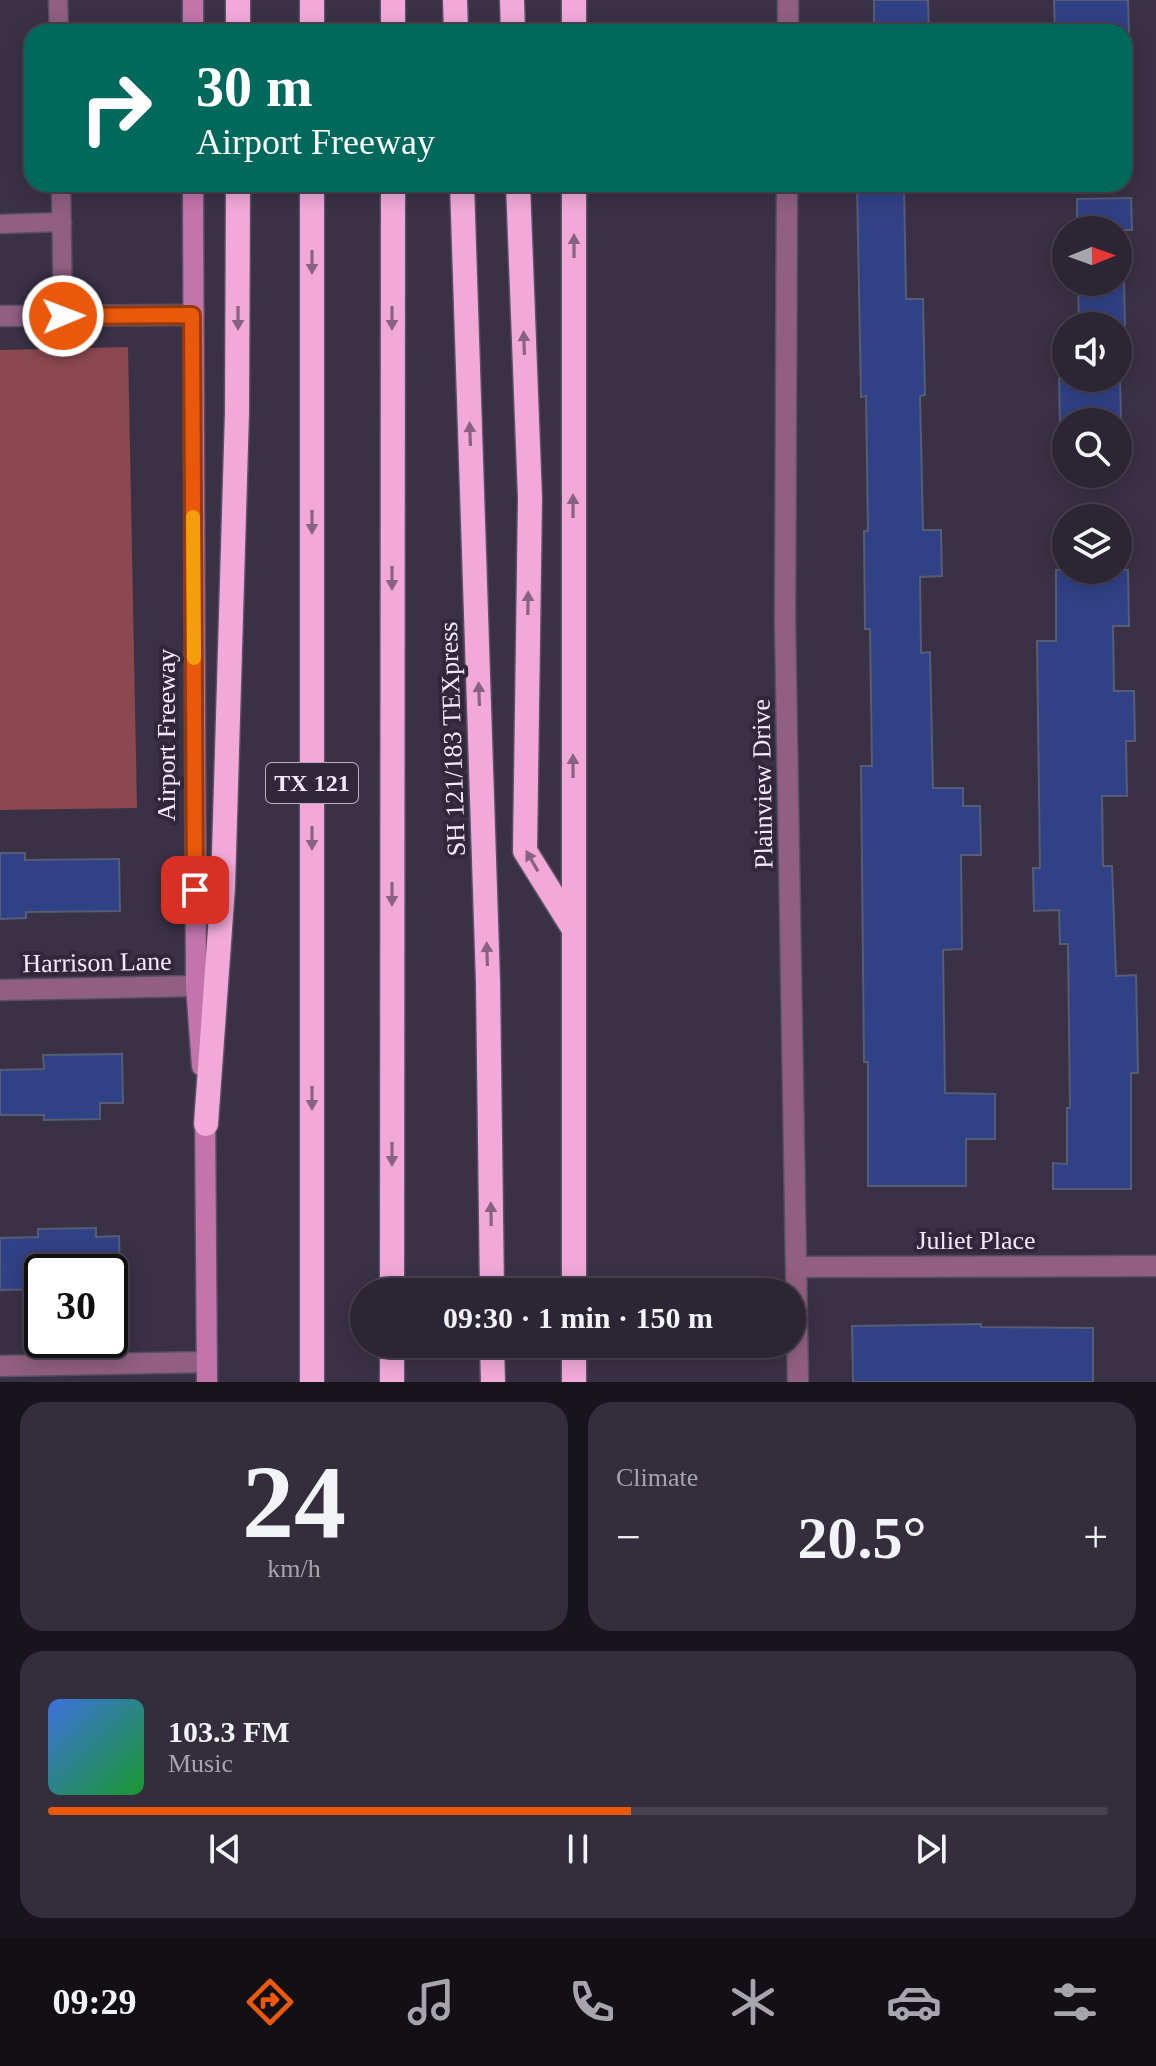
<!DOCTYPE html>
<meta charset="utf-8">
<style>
:root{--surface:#2c2534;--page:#342d3c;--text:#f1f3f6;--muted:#a6a5ac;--line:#48424f;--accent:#ea580c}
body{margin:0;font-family:"Times New Roman",serif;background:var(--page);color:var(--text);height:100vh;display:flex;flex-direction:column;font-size:30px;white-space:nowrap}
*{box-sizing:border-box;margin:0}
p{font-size:26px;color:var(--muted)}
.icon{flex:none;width:44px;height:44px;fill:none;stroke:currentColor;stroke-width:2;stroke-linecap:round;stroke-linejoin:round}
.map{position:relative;height:1382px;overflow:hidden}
.details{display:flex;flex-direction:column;gap:20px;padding:20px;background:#18141d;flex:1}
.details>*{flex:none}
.banner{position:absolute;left:24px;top:24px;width:1108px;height:168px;border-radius:24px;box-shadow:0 4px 20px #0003,0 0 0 2px var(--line);background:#00695c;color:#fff;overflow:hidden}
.needle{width:52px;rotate:89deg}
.fabs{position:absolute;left:1052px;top:216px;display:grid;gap:16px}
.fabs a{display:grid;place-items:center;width:80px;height:80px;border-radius:50%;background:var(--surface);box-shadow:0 4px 20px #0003,0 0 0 2px var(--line);font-size:40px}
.speed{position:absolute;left:24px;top:1254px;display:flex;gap:16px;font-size:40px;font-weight:700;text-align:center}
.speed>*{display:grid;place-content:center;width:104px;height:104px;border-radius:50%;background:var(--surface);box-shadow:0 4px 20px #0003,0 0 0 2px var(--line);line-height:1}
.speed .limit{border:4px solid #111;border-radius:12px;background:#fff;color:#111}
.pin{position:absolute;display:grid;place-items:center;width:68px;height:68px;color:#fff;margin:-34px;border-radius:16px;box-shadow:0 4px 12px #0006}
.me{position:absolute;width:88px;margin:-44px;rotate:89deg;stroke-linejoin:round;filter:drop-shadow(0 0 6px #0008)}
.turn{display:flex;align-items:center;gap:28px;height:168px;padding:0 40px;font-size:36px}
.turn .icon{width:104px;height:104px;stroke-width:2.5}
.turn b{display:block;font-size:56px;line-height:68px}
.big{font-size:60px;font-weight:800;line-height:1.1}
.details .tile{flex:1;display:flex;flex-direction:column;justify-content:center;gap:12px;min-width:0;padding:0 28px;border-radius:24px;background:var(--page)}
.details .dial{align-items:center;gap:0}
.dial b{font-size:104px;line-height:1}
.song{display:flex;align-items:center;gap:24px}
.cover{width:96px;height:96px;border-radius:12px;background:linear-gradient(135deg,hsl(220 70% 55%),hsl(130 70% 35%))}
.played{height:8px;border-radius:4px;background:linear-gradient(90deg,var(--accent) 55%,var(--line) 55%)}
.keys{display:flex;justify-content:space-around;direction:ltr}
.heat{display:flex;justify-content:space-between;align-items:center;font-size:44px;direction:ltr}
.details .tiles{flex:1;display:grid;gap:20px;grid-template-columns:1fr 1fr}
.tile:last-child{grid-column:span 2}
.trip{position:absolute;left:350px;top:1278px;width:456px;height:80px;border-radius:40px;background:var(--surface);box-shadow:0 4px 20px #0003,0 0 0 2px var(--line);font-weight:800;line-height:80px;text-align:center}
.menu{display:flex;height:128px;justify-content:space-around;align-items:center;background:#120f15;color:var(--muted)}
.menu .icon{width:56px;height:56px}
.menu .selected{color:var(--accent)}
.menu b{font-size:36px;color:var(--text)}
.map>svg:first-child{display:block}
</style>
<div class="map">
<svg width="1156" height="1382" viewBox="0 0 1156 1382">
<rect width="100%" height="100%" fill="#3a3146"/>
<path fill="#8b484f" d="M128,347L137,808L0,810V350Z"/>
<g fill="#314185" stroke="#555d74" stroke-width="2">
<path d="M874,0H928L929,32H874Z"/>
<path d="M1054,0H1128L1129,32H1055Z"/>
<path d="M904,184L906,299H923L925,395L920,396L923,530H941L942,576L920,577L921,653L930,652L933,788H963V806H980L981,855H961L962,949L943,950L945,1093L995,1094V1139H966V1186H868V1062H864L861,766H872L870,629H865L864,531H868L866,396L861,397L857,185Z"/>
<path d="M1131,198L1132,230H1077V199Z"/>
<path d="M1078,282H1124L1125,326H1079Z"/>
<path d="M1059,378H1120L1121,422H1060Z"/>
<path d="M1056,570H1128L1129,626H1113L1114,691H1134L1135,741H1126L1127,796H1102L1103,866H1112L1116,976L1136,975L1138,1073H1131V1189H1053V1163L1067,1164V1108H1070L1068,944H1060L1059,910L1034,911L1033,868H1040L1037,641H1056Z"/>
<path d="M0,853H25V860L119,859L120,911L26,912V918L0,919Z"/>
<path d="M122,1054L123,1103H100V1119L44,1120V1115H0V1070L44,1069L43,1055Z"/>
<path d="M96,1228V1237L119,1236L120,1272H42V1289L0,1290V1238L38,1237V1229Z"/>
<path d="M981,1324V1327L1093,1328V1382H853L852,1326Z"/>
</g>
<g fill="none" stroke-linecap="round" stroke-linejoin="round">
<g stroke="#574f63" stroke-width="21">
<g id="lane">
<path d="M58,0L59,32"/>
<path d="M61,184L63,316"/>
<path d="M0,224L62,222"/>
</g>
</g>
<g stroke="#574f63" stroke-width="23">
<g id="street">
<path d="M788,32V0"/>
<path d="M787,184L785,621L798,1382"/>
<path d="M0,316L192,315"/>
<path d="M0,990L196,986"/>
<path d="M797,1267L1156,1266"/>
<path d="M0,1366L207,1362"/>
</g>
</g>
<g stroke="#574f63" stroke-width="23">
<g id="secondary">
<path d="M193,32V0"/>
<path d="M193,184L196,986L202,1066"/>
<path d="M205,1110L207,1382"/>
</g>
</g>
<g stroke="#574f63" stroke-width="27">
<g id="highway">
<path d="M455,0L456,32"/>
<path d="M512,0L513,32"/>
<path d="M238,32V0"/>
<path d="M312,32V0"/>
<path d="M393,32V0"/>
<path d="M574,32V0"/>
<path d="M462,184L488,982L492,1292"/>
<path d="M518,184L530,498L525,851L573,928"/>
<path d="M574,184V1292"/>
<path d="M206,1124L223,887L237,412L238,184"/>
<path d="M392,1292L393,184"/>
<path d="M492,1344L493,1382"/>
<path d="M574,1344V1382"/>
<path d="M312,1382V184"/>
<path d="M392,1382V1344"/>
</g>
</g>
<use href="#lane" stroke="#915f81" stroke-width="18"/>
<use href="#street" stroke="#915f81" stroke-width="20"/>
<use href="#secondary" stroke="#c375ab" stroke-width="20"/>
<use href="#highway" stroke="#f2a9da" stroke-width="24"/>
</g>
<defs><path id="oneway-solid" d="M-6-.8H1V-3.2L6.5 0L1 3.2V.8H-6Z" transform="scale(2)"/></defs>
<g fill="#876283">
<use href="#oneway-solid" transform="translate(574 246) rotate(-90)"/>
<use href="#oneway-solid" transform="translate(312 262) rotate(90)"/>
<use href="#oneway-solid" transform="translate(238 318) rotate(90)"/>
<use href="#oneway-solid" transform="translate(392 318) rotate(90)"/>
<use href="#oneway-solid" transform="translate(524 343) rotate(-92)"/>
<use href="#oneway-solid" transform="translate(470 434) rotate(-92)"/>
<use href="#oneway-solid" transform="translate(573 506) rotate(-90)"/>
<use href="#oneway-solid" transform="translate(312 522) rotate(90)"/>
<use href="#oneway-solid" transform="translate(392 578) rotate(90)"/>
<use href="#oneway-solid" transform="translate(528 603) rotate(-89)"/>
<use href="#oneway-solid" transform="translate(479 694) rotate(-92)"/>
<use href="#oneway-solid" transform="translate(573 766) rotate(-90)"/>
<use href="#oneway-solid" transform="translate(312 838) rotate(90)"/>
<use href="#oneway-solid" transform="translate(532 861) rotate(-120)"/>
<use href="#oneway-solid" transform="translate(392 894) rotate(90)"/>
<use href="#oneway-solid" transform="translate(487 954) rotate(-92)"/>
<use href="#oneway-solid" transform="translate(312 1098) rotate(90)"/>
<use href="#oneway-solid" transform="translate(392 1154) rotate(90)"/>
<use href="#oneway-solid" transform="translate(491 1214) rotate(-91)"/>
</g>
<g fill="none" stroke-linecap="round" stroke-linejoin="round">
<g stroke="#983908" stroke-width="20">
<path id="route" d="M63,316L192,315L195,890"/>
</g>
<use href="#route" stroke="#ea580c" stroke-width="14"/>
<path stroke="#f59e0b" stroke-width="14" d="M193,517L194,658"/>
</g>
<g text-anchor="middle" stroke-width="8" stroke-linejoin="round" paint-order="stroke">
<rect fill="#30273b" stroke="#b7b0c0" stroke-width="2" x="266" y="763" width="92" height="40" rx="6"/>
<g font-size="24" font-weight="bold" fill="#f1ebf9">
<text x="312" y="791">TX 121</text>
</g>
<g font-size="26" fill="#f1ebf9" stroke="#30273b">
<text transform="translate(166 735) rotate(-90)" y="9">Airport Freeway</text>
<text transform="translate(452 739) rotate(-92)" y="9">SH 121/183 TEXpress</text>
<text transform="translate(762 784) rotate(-91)" y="9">Plainview Drive</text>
<text transform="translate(97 962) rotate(-1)" y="9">Harrison Lane</text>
<text x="976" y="1249">Juliet Place</text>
</g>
</g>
</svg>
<div class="fabs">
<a><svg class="needle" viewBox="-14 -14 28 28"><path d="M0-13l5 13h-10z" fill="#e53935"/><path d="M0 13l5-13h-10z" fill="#a6a5ac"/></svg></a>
<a><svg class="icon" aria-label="sound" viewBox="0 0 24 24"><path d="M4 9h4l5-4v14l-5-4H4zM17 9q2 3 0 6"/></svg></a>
<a><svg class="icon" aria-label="search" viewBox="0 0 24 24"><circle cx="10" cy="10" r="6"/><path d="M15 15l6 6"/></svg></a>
<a><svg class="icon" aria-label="layers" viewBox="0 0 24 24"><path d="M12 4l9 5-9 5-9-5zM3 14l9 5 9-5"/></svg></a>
</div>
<div class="speed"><div class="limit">30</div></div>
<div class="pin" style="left:195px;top:890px;background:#d93025"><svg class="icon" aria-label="arrive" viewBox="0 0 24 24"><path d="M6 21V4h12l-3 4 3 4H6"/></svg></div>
<svg class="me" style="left:63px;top:316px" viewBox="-20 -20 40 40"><circle r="17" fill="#ea580c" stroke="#fff" stroke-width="3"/><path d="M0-11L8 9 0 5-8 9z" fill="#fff"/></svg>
<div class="trip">09:30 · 1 min · 150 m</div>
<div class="banner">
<div class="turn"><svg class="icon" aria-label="right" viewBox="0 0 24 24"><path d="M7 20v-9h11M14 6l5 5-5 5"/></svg><div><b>30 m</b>Airport Freeway</div></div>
</div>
</div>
<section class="details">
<div class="tiles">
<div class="tile dial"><b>24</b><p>km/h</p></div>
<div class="tile"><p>Climate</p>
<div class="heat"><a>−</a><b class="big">20.5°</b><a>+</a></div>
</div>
<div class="tile">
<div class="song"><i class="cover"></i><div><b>103.3 FM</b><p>Music</p></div></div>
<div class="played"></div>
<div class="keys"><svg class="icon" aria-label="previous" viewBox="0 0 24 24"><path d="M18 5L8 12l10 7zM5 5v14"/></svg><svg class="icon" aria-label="pause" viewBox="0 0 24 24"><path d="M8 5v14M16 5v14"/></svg><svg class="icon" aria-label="next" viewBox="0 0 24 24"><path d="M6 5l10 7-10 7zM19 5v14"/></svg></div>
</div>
</div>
</section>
<nav class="menu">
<b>09:29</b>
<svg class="icon selected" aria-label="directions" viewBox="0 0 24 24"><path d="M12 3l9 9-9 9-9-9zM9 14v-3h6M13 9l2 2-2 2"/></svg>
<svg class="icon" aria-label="music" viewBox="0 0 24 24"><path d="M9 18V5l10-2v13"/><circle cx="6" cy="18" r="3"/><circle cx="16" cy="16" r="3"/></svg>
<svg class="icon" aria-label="phone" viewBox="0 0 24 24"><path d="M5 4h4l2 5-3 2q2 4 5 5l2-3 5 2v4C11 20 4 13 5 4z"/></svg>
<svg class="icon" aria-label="climate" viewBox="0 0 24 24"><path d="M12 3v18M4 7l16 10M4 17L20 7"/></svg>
<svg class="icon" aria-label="car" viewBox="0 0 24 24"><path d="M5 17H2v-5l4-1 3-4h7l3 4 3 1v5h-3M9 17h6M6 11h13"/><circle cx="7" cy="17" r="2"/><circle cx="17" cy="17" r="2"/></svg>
<svg class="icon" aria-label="filters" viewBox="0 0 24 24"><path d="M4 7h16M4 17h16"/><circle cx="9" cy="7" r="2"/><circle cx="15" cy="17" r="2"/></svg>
</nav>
